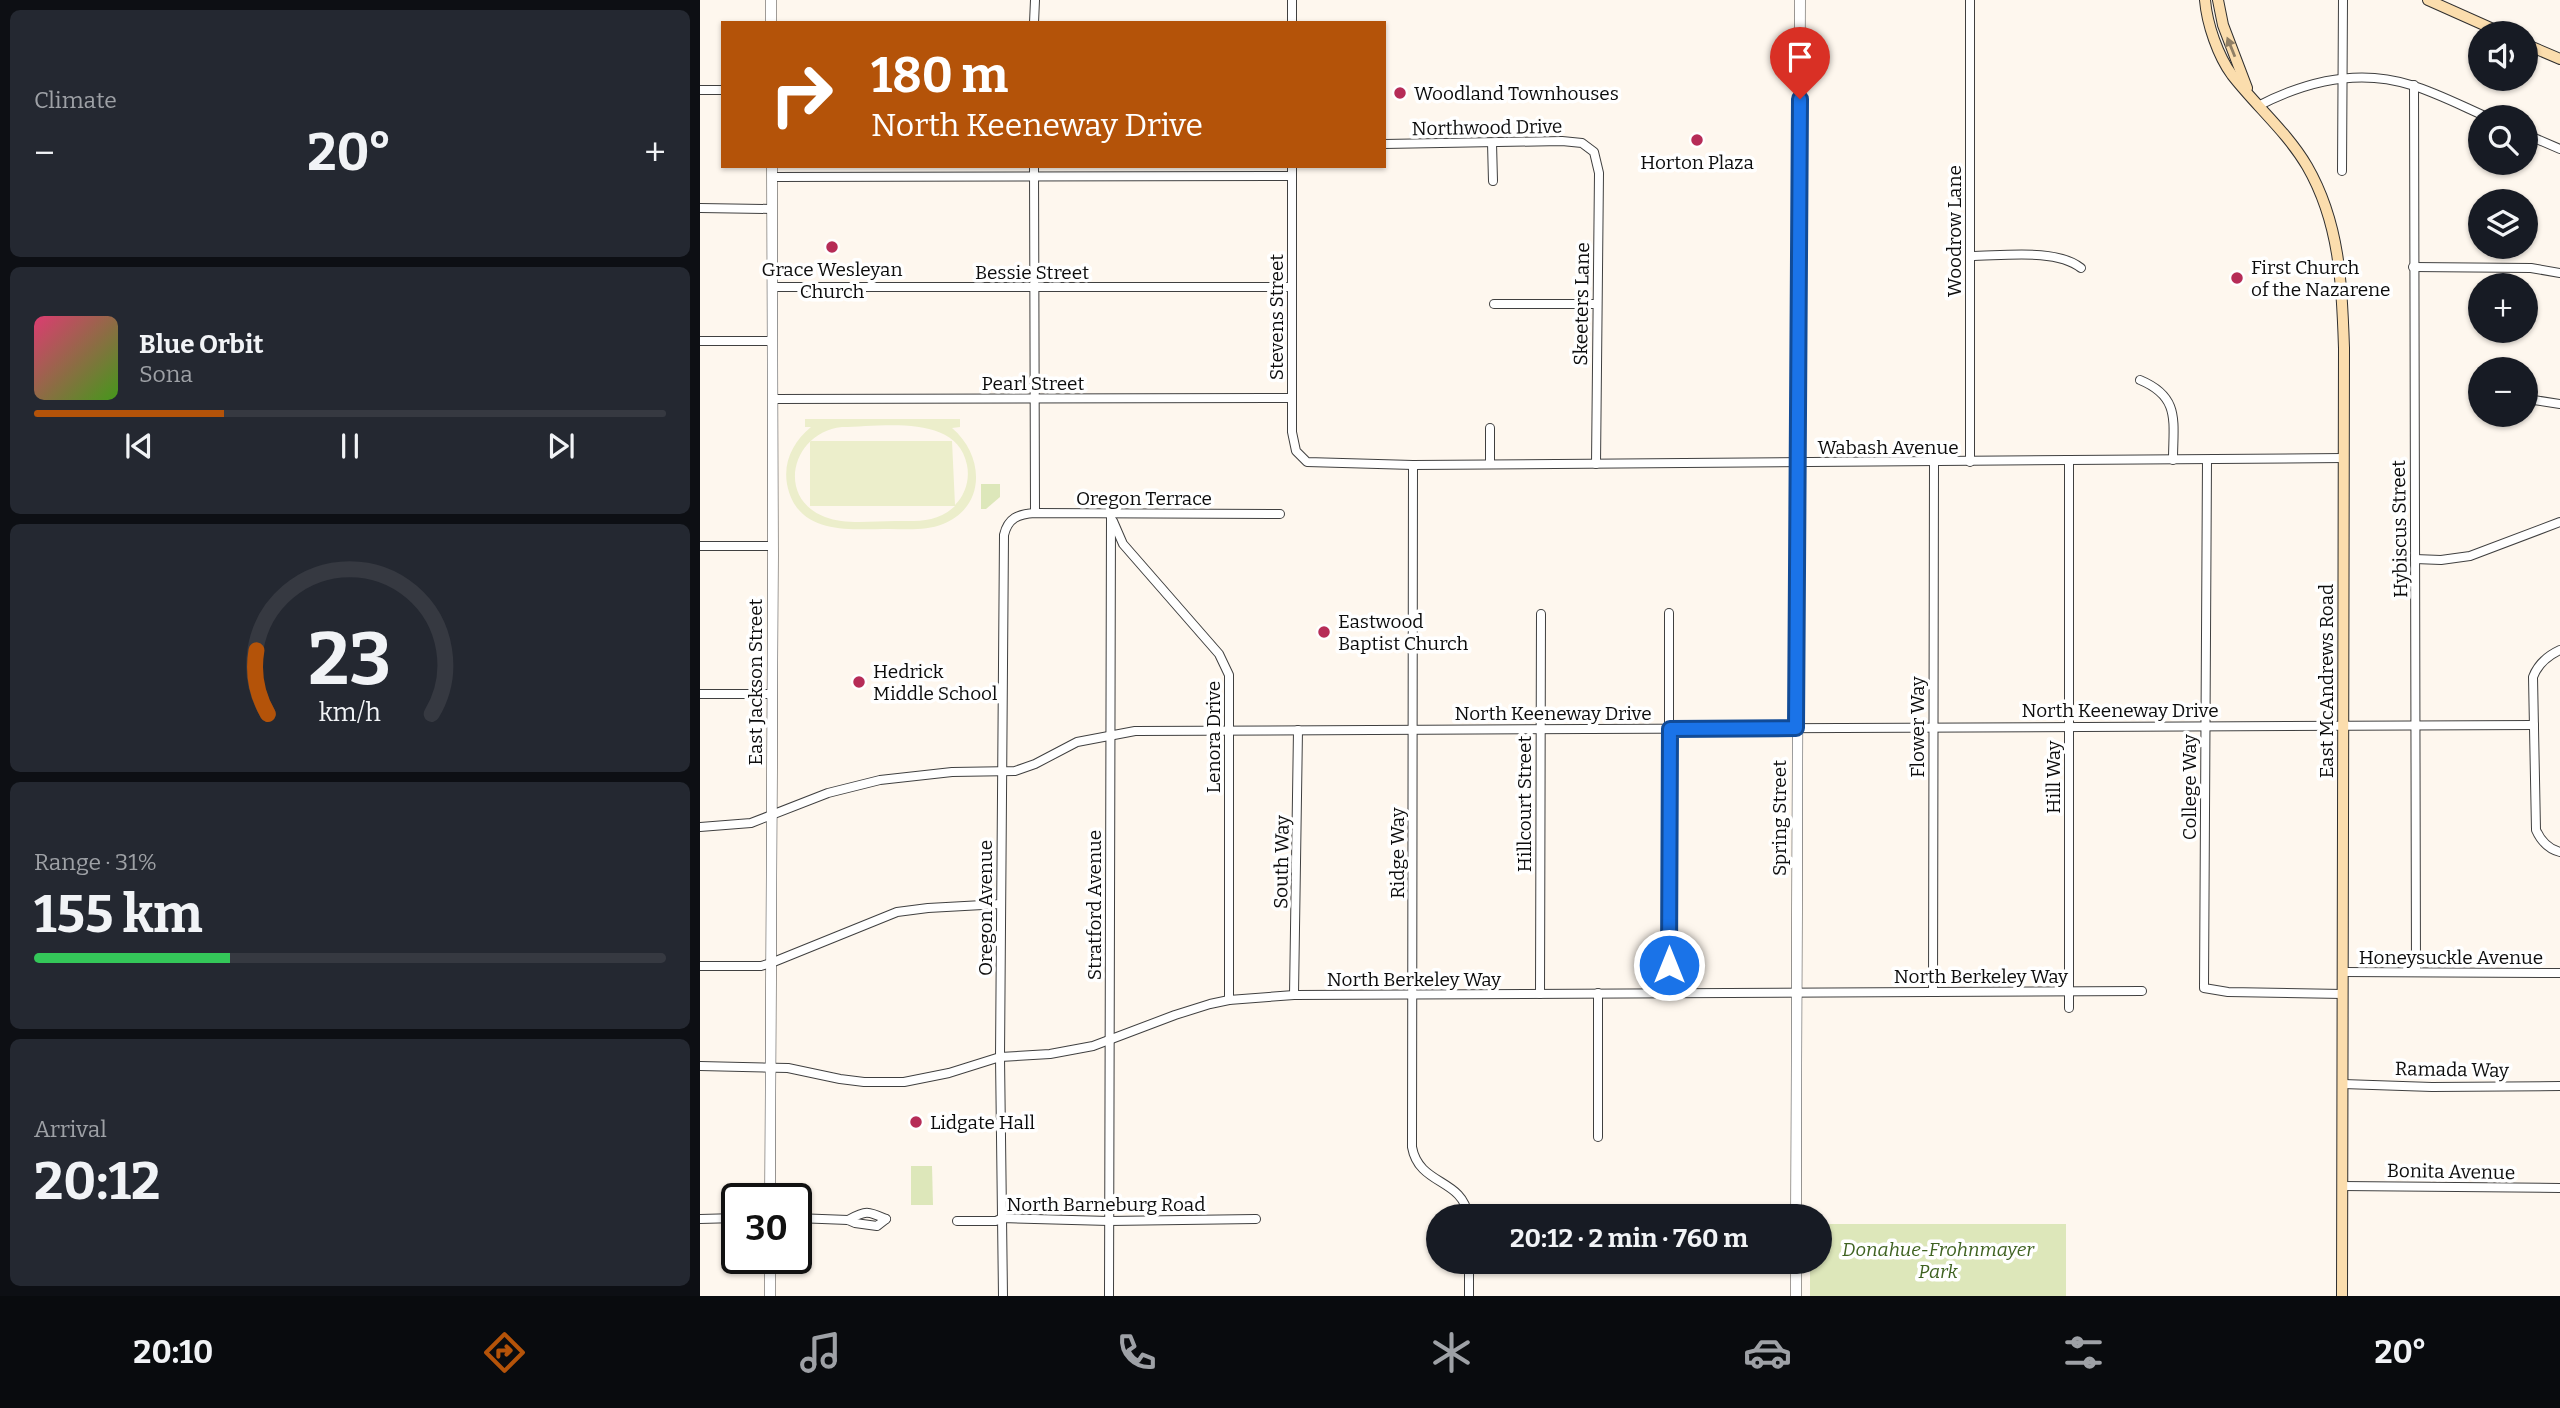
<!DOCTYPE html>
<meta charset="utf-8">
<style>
:root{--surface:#171b24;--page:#242831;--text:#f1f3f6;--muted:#9ea1a6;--line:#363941;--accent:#b45309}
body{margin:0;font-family:Bitter,serif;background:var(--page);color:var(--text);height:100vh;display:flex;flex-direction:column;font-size:26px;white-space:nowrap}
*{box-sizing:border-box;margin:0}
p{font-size:23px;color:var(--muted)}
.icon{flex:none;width:38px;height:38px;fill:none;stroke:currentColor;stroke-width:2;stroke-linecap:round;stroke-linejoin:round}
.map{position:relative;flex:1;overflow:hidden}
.side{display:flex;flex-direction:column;gap:10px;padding:10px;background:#0d0f14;width:700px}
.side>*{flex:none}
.top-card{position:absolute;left:21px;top:21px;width:665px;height:147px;border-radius:0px;box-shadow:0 2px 5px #0004;background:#b45309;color:#fff;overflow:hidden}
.buttons{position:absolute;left:1768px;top:21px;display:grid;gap:14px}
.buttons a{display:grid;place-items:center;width:70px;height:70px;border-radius:50%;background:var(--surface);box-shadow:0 2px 5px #0004;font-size:35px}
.speed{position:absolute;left:21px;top:1183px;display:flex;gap:14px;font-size:35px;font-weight:700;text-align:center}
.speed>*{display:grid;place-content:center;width:91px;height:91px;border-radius:50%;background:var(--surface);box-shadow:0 2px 5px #0004;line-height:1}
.speed .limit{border:4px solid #111;border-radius:10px;background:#fff;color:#111}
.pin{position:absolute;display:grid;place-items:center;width:60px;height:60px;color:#fff;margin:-72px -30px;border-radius:50% 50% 50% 0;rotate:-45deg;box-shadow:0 0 7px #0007}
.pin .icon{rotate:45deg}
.me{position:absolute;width:77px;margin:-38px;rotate:0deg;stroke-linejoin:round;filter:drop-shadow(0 0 5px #0008)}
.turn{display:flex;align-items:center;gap:24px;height:147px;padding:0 35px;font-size:32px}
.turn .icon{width:91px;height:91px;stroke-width:2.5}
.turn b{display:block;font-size:49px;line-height:60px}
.big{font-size:52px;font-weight:700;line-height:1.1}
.side .tile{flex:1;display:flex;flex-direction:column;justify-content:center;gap:10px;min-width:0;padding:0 24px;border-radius:10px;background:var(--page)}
.side .dial{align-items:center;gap:0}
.dial svg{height:182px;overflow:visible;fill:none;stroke:var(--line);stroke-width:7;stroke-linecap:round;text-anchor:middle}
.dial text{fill:var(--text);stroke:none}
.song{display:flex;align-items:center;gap:21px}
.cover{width:84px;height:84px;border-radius:10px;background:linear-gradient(135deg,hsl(340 70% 55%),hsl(100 70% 35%))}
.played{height:7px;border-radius:4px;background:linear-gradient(90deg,var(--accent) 30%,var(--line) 30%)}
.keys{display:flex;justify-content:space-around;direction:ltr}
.heat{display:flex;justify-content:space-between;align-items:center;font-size:38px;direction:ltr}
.charge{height:10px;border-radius:5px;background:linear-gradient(90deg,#34c759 31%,var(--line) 0)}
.trip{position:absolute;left:726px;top:1204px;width:406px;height:70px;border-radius:35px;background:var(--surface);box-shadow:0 2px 5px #0004;font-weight:700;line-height:70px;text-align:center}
.dock{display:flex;height:112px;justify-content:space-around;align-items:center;background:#090b0e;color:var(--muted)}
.dock .icon{width:49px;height:49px}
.dock .active{color:var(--accent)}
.dock b{font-size:32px;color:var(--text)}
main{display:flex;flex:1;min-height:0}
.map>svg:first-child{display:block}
</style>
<main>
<section class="side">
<div class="tile"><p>Climate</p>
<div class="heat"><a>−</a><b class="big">20°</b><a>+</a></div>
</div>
<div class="tile">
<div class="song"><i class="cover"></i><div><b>Blue Orbit</b><p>Sona</p></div></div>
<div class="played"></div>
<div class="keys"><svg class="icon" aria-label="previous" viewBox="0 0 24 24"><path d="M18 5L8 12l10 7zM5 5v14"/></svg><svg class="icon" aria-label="pause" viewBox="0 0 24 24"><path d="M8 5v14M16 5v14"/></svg><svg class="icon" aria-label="next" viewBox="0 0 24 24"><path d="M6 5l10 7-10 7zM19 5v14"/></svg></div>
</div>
<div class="tile dial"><svg viewBox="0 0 100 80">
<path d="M14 69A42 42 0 1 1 86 69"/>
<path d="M14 69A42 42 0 0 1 9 41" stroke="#b45309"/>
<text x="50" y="56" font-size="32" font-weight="700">23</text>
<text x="50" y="72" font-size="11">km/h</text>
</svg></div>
<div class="tile"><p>Range · 31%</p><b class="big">155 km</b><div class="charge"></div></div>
<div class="tile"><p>Arrival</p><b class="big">20:12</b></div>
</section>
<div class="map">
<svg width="1860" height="1296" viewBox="0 0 1860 1296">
<rect width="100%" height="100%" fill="#fef7ee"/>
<g fill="#dde7ba">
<path d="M281,484H300V497L286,509H281Z"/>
<path d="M211,1166H232L233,1205H211Z"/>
<path d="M1120,1224H1366V1296H1110V1262H1120Z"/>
</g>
<path fill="#eceecb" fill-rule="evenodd" d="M105,419H260V427L252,428C284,455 287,506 243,524C226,531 207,529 189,529C150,529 97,536 87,484C83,461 94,441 111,427H105ZM142,427C181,427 257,413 267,465C270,480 265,495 255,505L252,441H110V506H255C237,523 218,521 195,521C173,521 145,525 125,517C75,498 92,432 142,427Z"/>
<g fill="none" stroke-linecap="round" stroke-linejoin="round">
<g stroke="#404040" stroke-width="10">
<g id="minor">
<path d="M592,0V23"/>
<path d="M334,23L335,0"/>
<path d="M1714,85L1716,972"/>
<path d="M0,90H23"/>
<path d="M1558,106C1606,81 1658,68 1711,85C1737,93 1762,106 1787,117"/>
<path d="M1825,134L1860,149"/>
<path d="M792,143L793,181"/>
<path d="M684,144L862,141L882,143L894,152L899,173L896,464"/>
<path d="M334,166L335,513"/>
<path d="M592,166V432L596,451L607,462L713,465L1644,458"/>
<path d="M1642,171L1643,0"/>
<path d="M72,177L592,176"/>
<path d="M0,208L72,209"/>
<path d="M1270,256C1302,256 1356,248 1381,268"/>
<path d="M1713,267L1831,268L1860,273"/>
<path d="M73,287H592"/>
<path d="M794,304H897"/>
<path d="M0,341H72"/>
<path d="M1440,380C1481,397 1473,422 1473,460"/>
<path d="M73,399L592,398"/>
<path d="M1834,400L1860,404"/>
<path d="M790,428V464"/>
<path d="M1507,460L1504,988L1528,992L1643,994"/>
<path d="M1270,462V0"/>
<path d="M713,465L712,1147C719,1186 763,1178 768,1216"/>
<path d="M413,521L423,544L519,654L529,675V1000"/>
<path d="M0,546H73"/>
<path d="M1715,559L1741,560L1770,556L1860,522"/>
<path d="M969,613V993"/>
<path d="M1860,650C1847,656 1838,664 1833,677L1836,830C1841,841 1848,849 1860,852"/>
<path d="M0,694H72"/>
<path d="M0,827L51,823L128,793L180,780L252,772L315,771L335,764L377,742L435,731L1834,725"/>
<path d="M0,966H61L71,963L197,912L228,908L301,904"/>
<path d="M1643,972L1860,973"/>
<path d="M1233,992L1234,462"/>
<path d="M840,994L841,614"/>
<path d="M594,995L598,730"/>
<path d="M1369,1008V462"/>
<path d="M0,1066L88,1068L140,1079L164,1082H204L249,1073L300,1057L350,1054L393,1046L475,1015L510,1004L529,1000L594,995L1442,991"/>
<path d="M1643,1084L1732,1087L1860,1086"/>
<path d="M898,1137V993"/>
<path d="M1642,1186L1860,1188"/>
<path d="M96,1218L148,1220L155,1223L177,1226L186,1219"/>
<path d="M0,1219L37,1218"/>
<path d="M148,1220C166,1210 168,1211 186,1219"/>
<path d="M257,1221H296L302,1218L409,1221L556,1219"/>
<path d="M769,1262V1296"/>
<path d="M303,1296L300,1057L304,535C308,518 318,514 335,513L580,514"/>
<path d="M409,1296L411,515"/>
</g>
</g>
<g stroke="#404040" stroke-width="11">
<g id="tertiary">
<path d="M71,0V23"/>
<path d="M70,1199L73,555L72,166"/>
<path d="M1096,1216L1100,0"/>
<path d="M1096,1262V1296"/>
<path d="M70,1296V1258"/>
</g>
</g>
<g stroke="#2f2f2f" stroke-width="12">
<g id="secondary">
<path d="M1505,0C1507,24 1518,56 1532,75C1556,106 1587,132 1607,166C1640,223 1642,284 1644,348L1642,1296"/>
<path d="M1518,0L1523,25L1547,88"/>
<path d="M1728,0L1802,33"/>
<path d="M1825,44L1860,59"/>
</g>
</g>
<use href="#minor" stroke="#fff" stroke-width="8"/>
<use href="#tertiary" stroke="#fff" stroke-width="10"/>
<use href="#secondary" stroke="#fbddad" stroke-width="10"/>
</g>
<defs><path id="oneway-solid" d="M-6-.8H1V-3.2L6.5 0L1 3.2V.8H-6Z" transform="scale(1.75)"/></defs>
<use fill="#907f65" href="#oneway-solid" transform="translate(1531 47) rotate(-112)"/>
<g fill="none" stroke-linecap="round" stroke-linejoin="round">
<g stroke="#114b97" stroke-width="18">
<path id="route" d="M969,965L970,729L1096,728L1100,99"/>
</g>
<use href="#route" stroke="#1a73e8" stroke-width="12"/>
</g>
<g fill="#b62c57" stroke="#fff" stroke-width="2.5">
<circle cx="700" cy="93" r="7"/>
<circle cx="997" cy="140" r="7"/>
<circle cx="132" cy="247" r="7"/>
<circle cx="1537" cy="278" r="7"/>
<circle cx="624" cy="632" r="7"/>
<circle cx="159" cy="682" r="7"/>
<circle cx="216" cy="1122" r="7"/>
</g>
<g text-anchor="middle" stroke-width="7" stroke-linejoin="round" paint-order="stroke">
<g font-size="19" fill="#0d0d0d" stroke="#fff" text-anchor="start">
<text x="714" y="100">Woodland Townhouses</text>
<text x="997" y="169" text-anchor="middle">Horton Plaza</text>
<text x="1551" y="274">First Church<tspan x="1551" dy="22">of the Nazarene</tspan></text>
<text x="132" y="276" text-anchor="middle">Grace Wesleyan<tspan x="132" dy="22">Church</tspan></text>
<text x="638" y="628">Eastwood<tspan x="638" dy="22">Baptist Church</tspan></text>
<text x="173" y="678">Hedrick<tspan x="173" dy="22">Middle School</tspan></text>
<text x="230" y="1129">Lidgate Hall</text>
</g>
<g font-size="19" fill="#0d0d0d" stroke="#fff">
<text transform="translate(787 127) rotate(-1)" y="7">Northwood Drive</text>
<text transform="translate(1254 231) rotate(-90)" y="7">Woodrow Lane</text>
<text x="332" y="279">Bessie Street</text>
<text transform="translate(881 304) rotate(-89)" y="7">Skeeters Lane</text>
<text transform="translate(576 317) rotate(-90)" y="7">Stevens Street</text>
<text x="333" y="390">Pearl Street</text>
<text x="1188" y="454">Wabash Avenue</text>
<text x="444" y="505">Oregon Terrace</text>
<text transform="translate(1699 529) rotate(-91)" y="7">Hybiscus Street</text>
<text transform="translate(1626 681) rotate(-90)" y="7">East McAndrews Road</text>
<text transform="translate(55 682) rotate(-90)" y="7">East Jackson Street</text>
<text x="1420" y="717">North Keeneway Drive</text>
<text x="853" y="720">North Keeneway Drive</text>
<text transform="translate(1217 727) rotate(-90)" y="7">Flower Way</text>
<text transform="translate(513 737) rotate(-90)" y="7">Lenora Drive</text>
<text transform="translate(1353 777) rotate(-90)" y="7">Hill Way</text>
<text transform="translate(1489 787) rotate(-90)" y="7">College Way</text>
<text transform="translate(824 804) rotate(-90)" y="7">Hillcourt Street</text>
<text transform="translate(1079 818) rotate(-90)" y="7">Spring Street</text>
<text transform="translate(697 853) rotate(-90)" y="7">Ridge Way</text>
<text transform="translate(581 862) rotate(-89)" y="7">South Way</text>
<text transform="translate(394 905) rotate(-90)" y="7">Stratford Avenue</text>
<text transform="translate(285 908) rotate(-90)" y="7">Oregon Avenue</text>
<text x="1751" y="964">Honeysuckle Avenue</text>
<text x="1281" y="983">North Berkeley Way</text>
<text x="714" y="986">North Berkeley Way</text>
<text transform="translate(1752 1069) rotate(1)" y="7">Ramada Way</text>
<text transform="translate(1751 1171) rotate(1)" y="7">Bonita Avenue</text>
<text x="406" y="1211">North Barneburg Road</text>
</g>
<g font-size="19" font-style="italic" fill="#3f6221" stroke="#fff">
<text x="1238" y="1256">Donahue-Frohnmayer<tspan x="1238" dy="22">Park</tspan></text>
</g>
</g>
</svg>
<div class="buttons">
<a><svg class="icon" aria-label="sound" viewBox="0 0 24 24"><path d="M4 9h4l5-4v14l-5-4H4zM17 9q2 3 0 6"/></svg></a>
<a><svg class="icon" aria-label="search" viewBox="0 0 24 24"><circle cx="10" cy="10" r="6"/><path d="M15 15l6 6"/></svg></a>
<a><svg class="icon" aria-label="layers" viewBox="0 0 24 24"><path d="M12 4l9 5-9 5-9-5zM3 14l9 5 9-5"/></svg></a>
<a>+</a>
<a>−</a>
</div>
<div class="speed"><div class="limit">30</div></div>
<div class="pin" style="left:1100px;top:99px;background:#d93025"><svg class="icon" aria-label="arrive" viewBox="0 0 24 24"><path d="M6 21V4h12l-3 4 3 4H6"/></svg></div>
<svg class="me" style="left:969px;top:965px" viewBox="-20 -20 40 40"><circle r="17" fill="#1a73e8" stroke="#fff" stroke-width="3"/><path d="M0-11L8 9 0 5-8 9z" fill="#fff"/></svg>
<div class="trip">20:12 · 2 min · 760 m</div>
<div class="top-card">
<div class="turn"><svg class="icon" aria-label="right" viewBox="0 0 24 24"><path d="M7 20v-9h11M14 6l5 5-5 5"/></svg><div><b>180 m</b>North Keeneway Drive</div></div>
</div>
</div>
</main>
<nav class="dock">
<b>20:10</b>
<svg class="icon active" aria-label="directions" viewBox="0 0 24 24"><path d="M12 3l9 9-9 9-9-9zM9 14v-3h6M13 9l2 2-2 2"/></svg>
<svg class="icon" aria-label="music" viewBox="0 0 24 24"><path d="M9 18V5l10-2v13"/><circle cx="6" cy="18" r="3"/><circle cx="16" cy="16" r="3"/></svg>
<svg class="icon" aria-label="phone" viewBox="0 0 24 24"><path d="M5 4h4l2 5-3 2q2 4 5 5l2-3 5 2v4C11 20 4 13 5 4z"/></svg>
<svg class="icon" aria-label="climate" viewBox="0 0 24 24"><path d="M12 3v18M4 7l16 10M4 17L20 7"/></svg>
<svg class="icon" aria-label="car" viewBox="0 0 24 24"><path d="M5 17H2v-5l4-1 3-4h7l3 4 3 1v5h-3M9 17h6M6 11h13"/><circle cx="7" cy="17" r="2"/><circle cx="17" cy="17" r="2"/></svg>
<svg class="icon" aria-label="filters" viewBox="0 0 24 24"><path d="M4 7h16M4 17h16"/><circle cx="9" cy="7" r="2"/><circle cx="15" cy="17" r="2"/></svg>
<b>20°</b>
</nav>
